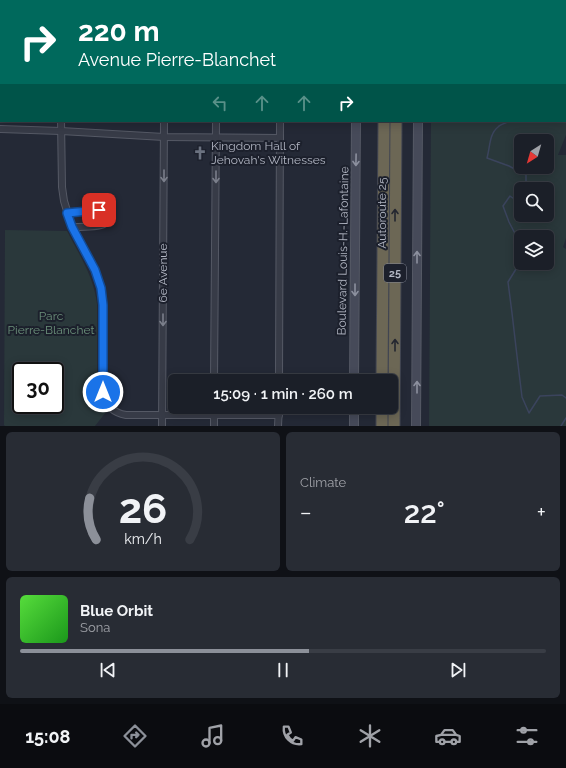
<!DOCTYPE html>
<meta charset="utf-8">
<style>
:root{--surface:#1b1f28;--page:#282c34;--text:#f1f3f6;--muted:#a0a2a8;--line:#393d45;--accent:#8c9099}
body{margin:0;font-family:Raleway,sans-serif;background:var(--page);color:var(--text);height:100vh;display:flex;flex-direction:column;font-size:15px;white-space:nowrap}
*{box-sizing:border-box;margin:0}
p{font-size:13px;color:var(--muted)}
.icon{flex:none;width:22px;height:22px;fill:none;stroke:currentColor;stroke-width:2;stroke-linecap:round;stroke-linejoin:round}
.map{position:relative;height:426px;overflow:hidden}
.side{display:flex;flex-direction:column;gap:6px;padding:6px;background:#0f1116;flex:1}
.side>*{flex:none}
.guide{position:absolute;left:0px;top:0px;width:566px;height:122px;box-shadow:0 2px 10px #0003,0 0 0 1px var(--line);background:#00695c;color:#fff;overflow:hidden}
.needle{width:26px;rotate:217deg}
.buttons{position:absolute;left:514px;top:134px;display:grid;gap:8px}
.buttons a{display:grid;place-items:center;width:40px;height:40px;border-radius:6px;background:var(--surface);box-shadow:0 2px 10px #0003,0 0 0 1px var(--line);font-size:20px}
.speed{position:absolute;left:12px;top:362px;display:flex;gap:8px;font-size:20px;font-weight:700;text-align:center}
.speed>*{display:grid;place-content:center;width:52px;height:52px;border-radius:50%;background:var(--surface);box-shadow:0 2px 10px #0003,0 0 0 1px var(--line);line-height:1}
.speed .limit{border:2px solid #111;border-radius:6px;background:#fff;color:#111}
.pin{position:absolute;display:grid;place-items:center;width:34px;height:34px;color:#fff;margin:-17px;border-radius:8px;box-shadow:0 2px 6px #0006}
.me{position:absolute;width:44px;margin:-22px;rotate:0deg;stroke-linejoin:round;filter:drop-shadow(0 0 3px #0008)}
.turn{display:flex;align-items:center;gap:14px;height:84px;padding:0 12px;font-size:18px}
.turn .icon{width:52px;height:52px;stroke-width:2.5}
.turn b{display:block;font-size:28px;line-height:34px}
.lanes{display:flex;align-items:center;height:38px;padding:0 12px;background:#0003;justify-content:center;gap:20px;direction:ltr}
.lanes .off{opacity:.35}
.big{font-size:30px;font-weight:600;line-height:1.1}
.side .tile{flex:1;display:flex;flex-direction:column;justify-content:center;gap:6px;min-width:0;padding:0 14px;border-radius:6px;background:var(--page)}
.side .dial{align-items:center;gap:0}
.dial svg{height:104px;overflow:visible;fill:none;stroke:var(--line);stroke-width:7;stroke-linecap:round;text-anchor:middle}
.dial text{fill:var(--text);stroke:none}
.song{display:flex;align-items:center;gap:12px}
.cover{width:48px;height:48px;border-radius:6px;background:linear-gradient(135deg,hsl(110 70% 55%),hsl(120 70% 35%))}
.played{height:4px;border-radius:2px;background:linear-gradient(90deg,var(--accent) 55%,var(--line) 55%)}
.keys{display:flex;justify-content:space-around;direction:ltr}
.heat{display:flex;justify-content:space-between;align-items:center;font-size:22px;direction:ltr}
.side .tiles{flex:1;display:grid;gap:6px;grid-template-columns:1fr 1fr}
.tile:last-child{grid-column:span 2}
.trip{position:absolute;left:168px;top:374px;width:230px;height:40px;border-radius:6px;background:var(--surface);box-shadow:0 2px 10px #0003,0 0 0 1px var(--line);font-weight:600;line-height:40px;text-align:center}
.tab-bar{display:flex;height:64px;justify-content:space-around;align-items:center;background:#0b0c10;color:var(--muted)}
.tab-bar .icon{width:28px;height:28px}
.tab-bar .on{color:var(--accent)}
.tab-bar b{font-size:18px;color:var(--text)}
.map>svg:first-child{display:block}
</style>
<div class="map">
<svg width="566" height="426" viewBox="0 0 566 426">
<rect width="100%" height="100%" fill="#242936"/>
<g fill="#2a383b" fill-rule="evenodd">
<path d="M434,0H566V135L558,155H566V238L563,247L566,249V426H429L431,121H565V1H434ZM521,141H547V167H521ZM521,189H547V215H521ZM521,237H547V263H521Z"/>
<path d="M5,230L67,231C79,254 94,277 97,304V397L101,406L106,412L95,426H5L4,425ZM21,371H55V405H21Z"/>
</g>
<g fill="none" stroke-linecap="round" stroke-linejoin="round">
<g stroke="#3b445d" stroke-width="1.5">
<path d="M565,97H566"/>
<path d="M510,121C506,123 501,124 498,127C489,134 490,148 487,158L509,166L526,175V189"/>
<path d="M521,196L517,201L510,196L503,206L509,222L521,245"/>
<path d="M521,261L508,282L512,313L517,356L522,397L529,413L540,396L562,395L566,398"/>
<path d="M561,426L566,418"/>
</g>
<g stroke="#555965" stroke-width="8">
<g id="street">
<path d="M60,0V1"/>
<path d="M165,1V0"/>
<path d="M216,1V0"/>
<path d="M281,1V0"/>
<path d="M0,12H1"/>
<path d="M61,121L62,187L64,201L72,227L95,270L101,288L103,305V392C104,405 114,413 126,415H279"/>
<path d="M0,129L61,131L164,137L280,138"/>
<path d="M67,213C75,212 95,209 102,211C109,212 110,221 104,224C99,227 79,227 72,227"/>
<path d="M214,381L216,121"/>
<path d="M279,381L280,121"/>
<path d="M162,426L164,121"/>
<path d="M214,426V407"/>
<path d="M278,426L279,407"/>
</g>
</g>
<g stroke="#555965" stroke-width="10">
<g id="secondary">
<path d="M356,0V1"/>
<path d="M419,1V0"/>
<path d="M354,381L356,121"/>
<path d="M354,426V407"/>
<path d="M416,426L418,121"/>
</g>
</g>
<g stroke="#424652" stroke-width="13">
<g id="highway">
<path d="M377,0V1"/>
<path d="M396,1V0"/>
<path d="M382,381L384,121"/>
<path d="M382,426V407"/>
<path d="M394,426L396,121"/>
</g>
</g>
<use href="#street" stroke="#373b47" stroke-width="6"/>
<use href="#secondary" stroke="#464a59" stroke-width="8"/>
<use href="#highway" stroke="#6c6755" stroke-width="11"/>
</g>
<defs><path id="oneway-shaft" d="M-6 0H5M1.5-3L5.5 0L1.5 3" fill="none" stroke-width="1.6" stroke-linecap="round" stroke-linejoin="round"/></defs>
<g stroke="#8c909e">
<use href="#oneway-shaft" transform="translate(356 160) rotate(91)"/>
<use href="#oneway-shaft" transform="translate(417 257) rotate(-90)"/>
<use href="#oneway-shaft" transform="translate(355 290) rotate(90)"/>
<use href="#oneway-shaft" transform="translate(417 387) rotate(-90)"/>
</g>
<g stroke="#7b7f8b">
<use href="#oneway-shaft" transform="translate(164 176) rotate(90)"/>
<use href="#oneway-shaft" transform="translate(216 177) rotate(90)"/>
<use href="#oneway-shaft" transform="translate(163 320) rotate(90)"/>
</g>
<g stroke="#242730">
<use href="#oneway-shaft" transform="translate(395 215) rotate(-90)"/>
<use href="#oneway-shaft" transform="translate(395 345) rotate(-90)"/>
</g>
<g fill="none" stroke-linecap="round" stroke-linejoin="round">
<g stroke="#114b97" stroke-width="10">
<path id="route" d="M99,210L67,213L72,227L95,270L101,288L103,305V392"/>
</g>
<use href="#route" stroke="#1a73e8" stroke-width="7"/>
</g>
<defs>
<g id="church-bare" transform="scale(1.08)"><path d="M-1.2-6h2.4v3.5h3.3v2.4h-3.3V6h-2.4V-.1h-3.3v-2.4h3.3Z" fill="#6b7280" stroke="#1c202c" stroke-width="2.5" paint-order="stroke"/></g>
</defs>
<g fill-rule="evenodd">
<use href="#church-bare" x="200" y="153"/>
</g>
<g text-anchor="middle" stroke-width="4" stroke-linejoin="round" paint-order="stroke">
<rect fill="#1c202c" stroke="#858996" stroke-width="1" x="384" y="264" width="22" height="18" rx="3"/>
<g font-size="11" font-weight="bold" fill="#b2b6c3">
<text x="395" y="277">25</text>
</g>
<g font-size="12" fill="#b2b6c3" stroke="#1c202c" text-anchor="start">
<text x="211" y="150">Kingdom Hall of<tspan x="211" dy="14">Jehovah's Witnesses</tspan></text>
</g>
<g font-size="12" fill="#b2b6c3" stroke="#1c202c">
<text transform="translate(382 213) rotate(-90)" y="4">Autoroute 25</text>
<text transform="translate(343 251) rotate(-89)" y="4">Boulevard Louis-H.-Lafontaine</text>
<text transform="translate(163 273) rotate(-90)" y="4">6e Avenue</text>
</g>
<g font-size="12" fill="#6c917b" stroke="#1c202c">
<text x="51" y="320">Parc<tspan x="51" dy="14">Pierre-Blanchet</tspan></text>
</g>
</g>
</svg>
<div class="buttons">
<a><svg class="needle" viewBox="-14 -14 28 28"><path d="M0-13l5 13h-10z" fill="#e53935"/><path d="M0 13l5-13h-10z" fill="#a0a2a8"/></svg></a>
<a><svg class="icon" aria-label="search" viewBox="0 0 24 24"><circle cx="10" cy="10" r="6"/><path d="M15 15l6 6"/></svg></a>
<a><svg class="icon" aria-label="layers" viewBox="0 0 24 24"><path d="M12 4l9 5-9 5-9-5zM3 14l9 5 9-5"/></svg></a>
</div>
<div class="speed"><div class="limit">30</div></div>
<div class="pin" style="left:99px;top:210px;background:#d93025"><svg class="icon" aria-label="arrive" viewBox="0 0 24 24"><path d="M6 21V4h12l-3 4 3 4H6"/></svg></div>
<svg class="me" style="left:103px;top:392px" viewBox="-20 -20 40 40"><circle r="17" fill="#1a73e8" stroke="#fff" stroke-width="3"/><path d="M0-11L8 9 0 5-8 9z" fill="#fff"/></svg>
<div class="trip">15:09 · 1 min · 260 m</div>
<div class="guide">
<div class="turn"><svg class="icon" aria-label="right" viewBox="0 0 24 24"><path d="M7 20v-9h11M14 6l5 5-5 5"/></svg><div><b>220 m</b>Avenue Pierre-Blanchet</div></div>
<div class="lanes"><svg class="icon off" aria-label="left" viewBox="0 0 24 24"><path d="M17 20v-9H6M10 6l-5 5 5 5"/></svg><svg class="icon off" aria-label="ahead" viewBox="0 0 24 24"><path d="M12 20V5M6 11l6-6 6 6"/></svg><svg class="icon off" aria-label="ahead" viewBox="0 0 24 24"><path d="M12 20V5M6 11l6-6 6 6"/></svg><svg class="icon" aria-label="right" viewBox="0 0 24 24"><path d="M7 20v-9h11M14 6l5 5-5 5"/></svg></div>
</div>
</div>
<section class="side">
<div class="tiles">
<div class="tile dial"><svg viewBox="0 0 100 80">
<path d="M14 69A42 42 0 1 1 86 69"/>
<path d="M14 69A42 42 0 0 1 9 37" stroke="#8c9099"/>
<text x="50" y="56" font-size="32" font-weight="700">26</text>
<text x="50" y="72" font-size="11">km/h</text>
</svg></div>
<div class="tile"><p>Climate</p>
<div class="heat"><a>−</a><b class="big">22°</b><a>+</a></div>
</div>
<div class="tile">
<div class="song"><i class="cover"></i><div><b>Blue Orbit</b><p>Sona</p></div></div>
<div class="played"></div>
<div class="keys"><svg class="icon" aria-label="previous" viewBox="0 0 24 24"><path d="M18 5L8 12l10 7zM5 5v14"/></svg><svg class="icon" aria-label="pause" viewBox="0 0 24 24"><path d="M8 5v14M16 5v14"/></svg><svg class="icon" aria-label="next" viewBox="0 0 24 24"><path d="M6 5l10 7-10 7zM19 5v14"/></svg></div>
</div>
</div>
</section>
<nav class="tab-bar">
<b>15:08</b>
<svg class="icon on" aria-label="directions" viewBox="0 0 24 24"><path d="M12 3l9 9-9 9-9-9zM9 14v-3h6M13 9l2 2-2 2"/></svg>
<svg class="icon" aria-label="music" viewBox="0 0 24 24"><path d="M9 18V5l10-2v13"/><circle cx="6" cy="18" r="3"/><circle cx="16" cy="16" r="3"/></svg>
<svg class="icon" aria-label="phone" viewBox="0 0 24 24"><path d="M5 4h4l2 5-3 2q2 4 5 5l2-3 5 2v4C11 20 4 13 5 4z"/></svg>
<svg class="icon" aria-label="climate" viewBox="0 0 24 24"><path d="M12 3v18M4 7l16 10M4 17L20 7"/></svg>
<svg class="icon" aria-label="car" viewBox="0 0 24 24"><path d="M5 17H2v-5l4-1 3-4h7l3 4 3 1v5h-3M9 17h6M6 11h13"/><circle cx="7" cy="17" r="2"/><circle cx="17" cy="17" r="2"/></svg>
<svg class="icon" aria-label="filters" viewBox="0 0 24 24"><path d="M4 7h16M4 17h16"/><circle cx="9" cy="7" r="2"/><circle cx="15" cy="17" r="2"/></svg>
</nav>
